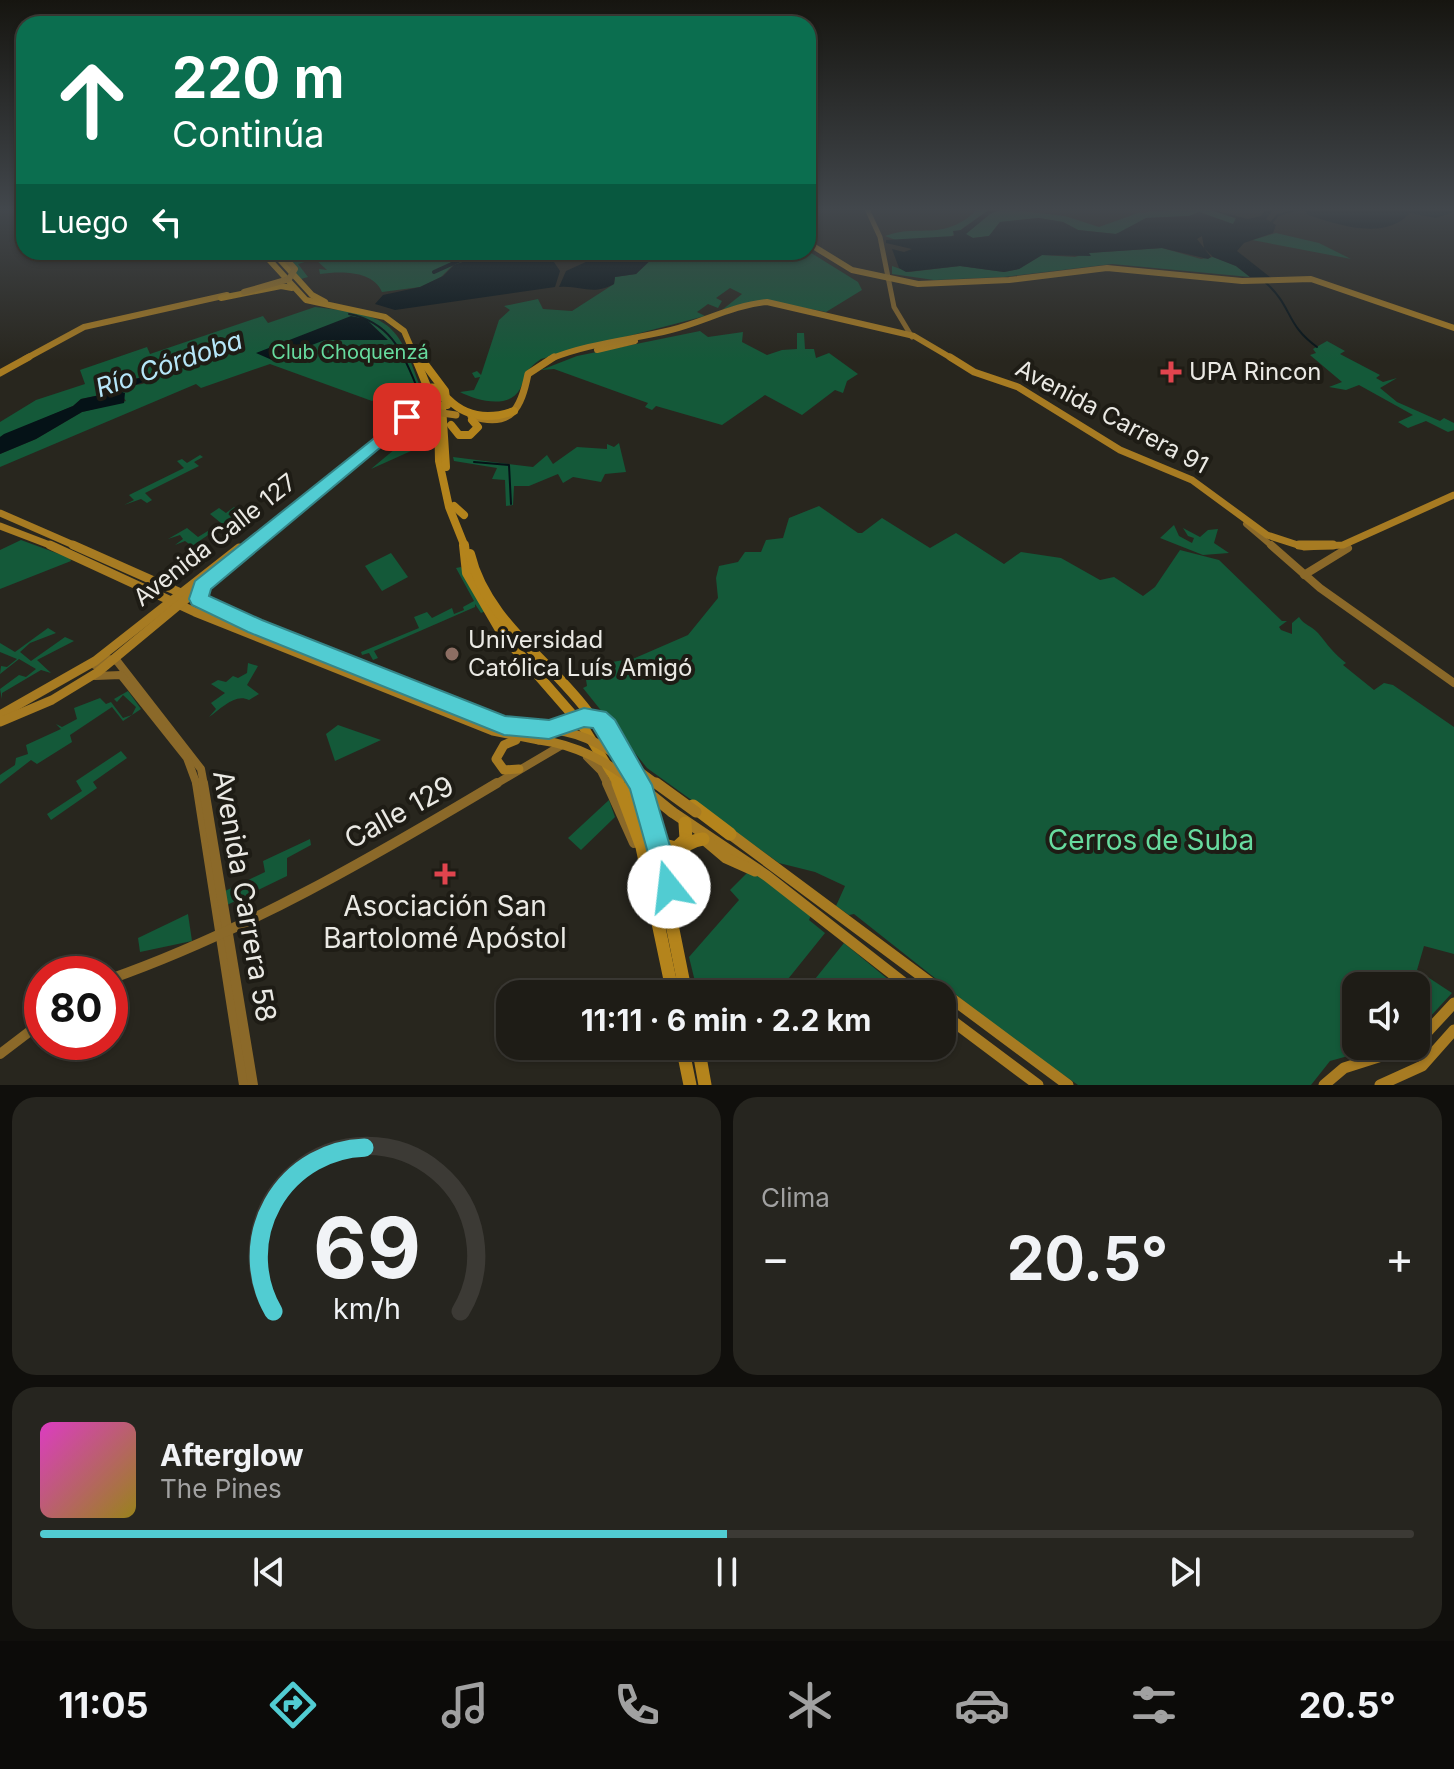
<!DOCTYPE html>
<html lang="es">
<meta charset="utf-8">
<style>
:root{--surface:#1e1c16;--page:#26251f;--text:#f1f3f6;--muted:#a1a1a1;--line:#3c3a35;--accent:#51ccd2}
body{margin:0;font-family:Inter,sans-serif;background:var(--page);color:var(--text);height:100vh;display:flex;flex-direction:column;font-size:30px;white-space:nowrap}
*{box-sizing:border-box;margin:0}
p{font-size:26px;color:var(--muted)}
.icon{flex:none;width:44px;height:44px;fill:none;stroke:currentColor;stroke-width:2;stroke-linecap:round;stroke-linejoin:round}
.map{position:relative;height:1085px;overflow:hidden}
.drawer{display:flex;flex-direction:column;gap:12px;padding:12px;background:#100f0c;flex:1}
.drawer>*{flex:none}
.banner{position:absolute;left:16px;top:16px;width:800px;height:244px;border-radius:24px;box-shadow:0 2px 6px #0004,0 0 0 2px var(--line);background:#0b6e4f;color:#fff;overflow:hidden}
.fabs{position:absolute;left:1342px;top:972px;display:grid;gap:16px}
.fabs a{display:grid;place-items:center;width:88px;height:88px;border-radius:16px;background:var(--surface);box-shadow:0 2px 6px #0004,0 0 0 2px var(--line);font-size:40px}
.speed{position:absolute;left:24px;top:956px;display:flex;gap:16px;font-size:40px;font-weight:700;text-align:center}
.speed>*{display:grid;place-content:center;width:104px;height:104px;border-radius:50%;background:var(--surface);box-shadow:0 2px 6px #0004,0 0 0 2px var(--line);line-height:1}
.speed .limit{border:12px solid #d22;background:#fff;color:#111}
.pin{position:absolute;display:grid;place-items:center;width:68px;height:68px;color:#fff;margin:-34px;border-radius:16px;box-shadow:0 4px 12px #0006}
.me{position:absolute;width:88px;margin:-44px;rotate:344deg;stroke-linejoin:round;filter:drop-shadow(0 0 6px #0008)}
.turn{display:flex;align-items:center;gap:28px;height:168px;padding:0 24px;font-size:36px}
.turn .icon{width:104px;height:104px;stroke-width:2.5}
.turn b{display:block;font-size:56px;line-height:68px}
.then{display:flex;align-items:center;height:76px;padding:0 24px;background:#0003;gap:16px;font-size:30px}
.big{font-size:60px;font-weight:700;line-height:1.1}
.drawer .tile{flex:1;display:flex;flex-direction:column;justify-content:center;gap:12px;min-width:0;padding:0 28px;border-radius:24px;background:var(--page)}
.drawer .dial{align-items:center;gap:0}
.dial svg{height:208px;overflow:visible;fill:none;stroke:var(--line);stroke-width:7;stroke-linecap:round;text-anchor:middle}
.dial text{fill:var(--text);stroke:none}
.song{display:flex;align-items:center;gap:24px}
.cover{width:96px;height:96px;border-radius:12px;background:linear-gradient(135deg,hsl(310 70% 55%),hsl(50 70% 35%))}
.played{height:8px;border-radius:4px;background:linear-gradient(90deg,var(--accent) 50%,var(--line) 50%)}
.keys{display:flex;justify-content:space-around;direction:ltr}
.heat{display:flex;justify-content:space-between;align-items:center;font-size:44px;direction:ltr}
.drawer .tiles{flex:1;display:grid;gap:12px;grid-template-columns:1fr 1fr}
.tile:last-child{grid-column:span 2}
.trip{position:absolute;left:496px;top:980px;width:460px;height:80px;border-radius:24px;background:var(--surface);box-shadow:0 2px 6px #0004,0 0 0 2px var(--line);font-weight:700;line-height:80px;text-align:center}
.menu{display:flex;height:128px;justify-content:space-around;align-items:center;background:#0c0b09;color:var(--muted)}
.menu .icon{width:56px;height:56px}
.menu .selected{color:var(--accent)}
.menu b{font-size:36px;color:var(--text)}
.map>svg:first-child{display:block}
</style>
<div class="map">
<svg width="1454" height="1085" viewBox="0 0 1454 1085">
<rect width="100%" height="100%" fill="#28261e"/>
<g fill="#145939" fill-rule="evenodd">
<path d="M978,209H990L949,238L901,242L885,236C920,223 943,243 978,209Z"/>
<path d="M1002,209L1065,216L1099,227L1138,213L1180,209H1208L1237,219L1233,224L1199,212L1189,216L1146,218L1126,231L1115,234L1078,230L1063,222L1038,218L1000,222L989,236L973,238L965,234L990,214Z"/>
<path d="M1276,233L1319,243L1351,259L1252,240Z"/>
<path d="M1162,248L1201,259L1213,257L1236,266L1250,277L1112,264L1004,277L934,280L892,274V266L909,272L960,266L1004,272L1019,269L1042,255L1075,257L1088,253Z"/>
<path d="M808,251L858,282L862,290L826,312C788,305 759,297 722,310L742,294L730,288L716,298L722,301L718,308L708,304L697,312L705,316L541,359C523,372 528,373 520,389C509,410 475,400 460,392L474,390L480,377L475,378L472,373L477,371L481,375L499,320L510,310L504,306L538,299L543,309L572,311L614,284L615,277L636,274L659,252Z"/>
<path d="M277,252H287L294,259L314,254L308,252H491L453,265L441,277L420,287L382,292C373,270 340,271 320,274L319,269L327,270L315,259L298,264L308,277L301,279Z"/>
<path d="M315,307C384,316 396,316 419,384L403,395L398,407L380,396L372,401L270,364L201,388L196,384L0,467V454L36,439L82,412L126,401L119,391L81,399L73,406L0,437V422L36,400L85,384L80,370L147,347L150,354L263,316L268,323ZM217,350L221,353L142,384L112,389C133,375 155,377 177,367C190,361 200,352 217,350Z"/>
<path d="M700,331L708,337L743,332L742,342L767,355L782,350L797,349V333H804L805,349H814L816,358L829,353L858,374L847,381L843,393L835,390L802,415L765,395L722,425L656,406L652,410L645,407L648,403L554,369L541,370L577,356Z"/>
<path d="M1327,341L1345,351L1340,354L1380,375L1376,378L1383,382L1397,378L1380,388L1397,402L1440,421L1444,418L1454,423V430L1448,432L1426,421L1408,428L1398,422L1413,415L1359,385L1346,390L1329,387L1342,382L1310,355L1316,353L1313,349Z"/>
<path d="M419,429L429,436L431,442L371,469Z"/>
<path d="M619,443L626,472L605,474L601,482L573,477L563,483L558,474L529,486H514L513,505L506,506L505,480L492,479L497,468L454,461L453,457L533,467L547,455L553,464L577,447L607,449V444L614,447Z"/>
<path d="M200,455L203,457L194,462L199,466L145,493L152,500L147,503L141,499L124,505L134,500L129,495L184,468L177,461L182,459L187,463Z"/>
<path d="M819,506L858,533H862L882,518L930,548L956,533L1004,564L1021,552L1061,558L1100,580L1114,577L1143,596L1155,587L1180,550L1219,560L1282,621H1287L1279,627L1281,630L1292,634V623L1299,617C1304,625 1312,626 1318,633C1328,645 1333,653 1346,663L1343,665L1374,690L1384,683L1393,685L1454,727V954L1424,946L1417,970L1452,993L1416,1032V986H1356V1046H1384L1330,1061L1311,1085H1078L1017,1043L854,914L849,915L836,906L845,886L815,872L779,863L647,768L583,688L587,686L584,667L635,658L688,635L718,598L716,578L719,566L738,562L745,552H761L766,540L783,538L789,518Z"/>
<path d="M234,507L236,509L228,514L233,518L192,546L185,541L175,545L183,539L180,535L168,539L187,528L198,537L221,523L210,514L219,508L226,513Z"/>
<path d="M1174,525L1179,536L1192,543L1194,538L1188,536L1183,528L1200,537L1208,530L1218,529L1214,543L1229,553L1203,555L1160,538Z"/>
<path d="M21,540L70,558L71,561L0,589V550Z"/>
<path d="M391,553L408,577L382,591L365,566Z"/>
<path d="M461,567L486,611L481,613L475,604V607L374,651L378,658L373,660L369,653L362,655L361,652L419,628L414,617L427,612L432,618L452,608L454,614L464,610L463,607L474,601L456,568Z"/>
<path d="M48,628L56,633L30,643L20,652L31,661L65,637L74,641L37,660L51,673L41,670L2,693V699L0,689L19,675L26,677L36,669L19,659L0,674L1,666L7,667L17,659L0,652V643L15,652Z"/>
<path d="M248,663L258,666L247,685L259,694L249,700C235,693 222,708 209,717L216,709L211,703L225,693L211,684L218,680L226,682L233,676L238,678L247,673Z"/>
<path d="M128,691L141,709L123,721L112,707L70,735L72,742L37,764L31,760L0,784V775L15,765L16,758L28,754L26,745L61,729L56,724L62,727L77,719L74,708L100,698L106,704L111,702L123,718L132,715L136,707L123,695L117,702L114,699Z"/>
<path d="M338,725L381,740L335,761L326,734Z"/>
<path d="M121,751L127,758L93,782L97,788L51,820L47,814L82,791L76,781Z"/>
<path d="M609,800L615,817L581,850L568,838Z"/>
<path d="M310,839L311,845L287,858V876L227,905L225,891L265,872L263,861Z"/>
<path d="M748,872L767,880L811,915L809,920L825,933L776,994H698L689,957L739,900L730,890Z"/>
<path d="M188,914L192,941L140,952L138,938Z"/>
<path d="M844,943L901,990L897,994H858L845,982L836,994H803Z"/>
</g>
<g fill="#051217">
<path d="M990,209H1002L990,214L966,234L973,238L989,236L1000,222L1039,218L1063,222L1078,230L1116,234L1146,218L1189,216L1199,212L1233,224L1236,218L1208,209L1248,219L1261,216L1266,209H1274L1266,219L1276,225L1273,233L1244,243L1237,251L1270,277H1250L1236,266L1213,257L1204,248L1202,236L1197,239L1211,257L1208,259L1162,248L1089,253L1091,256L1042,255L1019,269L1004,272L960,266L906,272L899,268L892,249L904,252L912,249L886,243V240L954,236L953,231L961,230Z"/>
<path d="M1305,209H1454V212L1436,218L1410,213C1385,241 1339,225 1308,215Z"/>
<path d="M492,252H659L636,274L615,277L614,284C592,296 581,285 559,287L566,271L588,261L578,254L554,262L560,271L555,287L395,310L375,304L383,295L420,287L443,276L454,265Z"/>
<path d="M351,316L366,319L388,340H325L272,360L256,353Z"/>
<path d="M217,350L222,353L127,388L132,384L111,389C132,376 155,377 177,367C190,361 200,352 217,350Z"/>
<path d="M119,391L125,393L124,403L82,412L36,439L0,454V437L4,434L73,406L81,399Z"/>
</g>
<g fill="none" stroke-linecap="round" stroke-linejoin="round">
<g stroke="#051217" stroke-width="2">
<path d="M1271,223L1278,215L1299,209"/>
<path d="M1266,283C1293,307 1285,324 1317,347"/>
<path d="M349,314C389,322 402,350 416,385"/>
<path d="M474,462L509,465L511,504"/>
</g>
<path stroke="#051217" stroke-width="4" d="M434,272L476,253"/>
<path stroke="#8b6929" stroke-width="5" d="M867,209L880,237L894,307L912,337"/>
<path stroke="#8b6929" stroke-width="6" d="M1246,524L1273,547"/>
<g stroke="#8b6929" stroke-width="8">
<path d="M1271,545L1320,588L1454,683"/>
<path d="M1304,575L1348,548"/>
<path d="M95,665L108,659L117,661L201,769L204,785"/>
<path d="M95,676L121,675L187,758L197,785"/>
<path d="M587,757L601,771L608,785"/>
<path d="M494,785L562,745"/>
</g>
<g stroke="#8b6929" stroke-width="10">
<path d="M197,783L244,1085"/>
<path d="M203,783L253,1085"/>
<path d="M607,783L634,843"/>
<path d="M110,979C246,931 373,857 497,783"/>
<path d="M0,1054L42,1022"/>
</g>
<g stroke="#a77b22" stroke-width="6">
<path d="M808,243L852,270L918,284L1009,280L1107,268L1242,281L1311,279L1454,328"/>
<path d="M279,252L286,259"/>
<path d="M597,350L635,341"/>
<path d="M25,359L84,327L227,295"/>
<path d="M550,359C589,343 631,340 671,330C704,322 733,305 767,302L914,336L953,359"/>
</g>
<g stroke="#a77b22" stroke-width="7">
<path d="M950,357L974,372L1018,387L1120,450L1192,480L1267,535L1304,547L1343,545L1454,495"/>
<path d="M0,373L29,357"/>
<path d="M471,416C512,429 521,408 528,374L554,357"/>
<path d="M0,513L78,547"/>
<path d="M0,526L55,547"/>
<path d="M249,547L399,423L422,411"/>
</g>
<g stroke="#a77b22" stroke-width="9">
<path d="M50,545L195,612L493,731L539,740"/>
<path d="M73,545L255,626L461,709L509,727L549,729"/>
<path d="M1299,545H1333"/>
<path d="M0,715L95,661L239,548"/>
<path d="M0,722L52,700L98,672L251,545"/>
<path d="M516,740L504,745L496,759L504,770L519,769"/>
</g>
<g stroke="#a77b22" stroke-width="11">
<path d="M672,812L767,876L918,994"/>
<path d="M729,833L1068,1085"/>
<path d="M700,836L726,858L755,871"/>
<path d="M942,1013L1038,1085"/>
<path d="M1416,1044L1454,1003"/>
<path d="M1324,1085L1344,1068L1413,1046"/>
<path d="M1380,1085L1422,1066L1454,1030"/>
</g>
<g stroke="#b4841c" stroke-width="6">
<path d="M262,252L306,300L385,317L404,331L416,359"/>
<path d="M273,252L312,295L325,302"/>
<path d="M221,298L281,286L292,288"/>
</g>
<g stroke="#b4841c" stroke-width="8">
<path d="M415,357L438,413L439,461L449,507L465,547"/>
<path d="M424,363L445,391L447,405"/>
<path d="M448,399C467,418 489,420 514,411"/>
<path d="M442,406L446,467"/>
<path d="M428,409L410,405L408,400L421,395L433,401"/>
<path d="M428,411L417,415L415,420H430L436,407"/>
<path d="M451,425L459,435H470L478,427L472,420"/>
<path d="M387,433L406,420L439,436"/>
<path d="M454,506L464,515"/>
</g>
<g stroke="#b4841c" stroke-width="10">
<path d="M464,545L467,573L503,635L584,728L619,785"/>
<path d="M470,554C486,622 553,662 591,716C607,737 619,762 632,785"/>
<path d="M630,764L638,785"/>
</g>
<g stroke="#b4841c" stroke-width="13">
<path d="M618,783L642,847L673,994"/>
<path d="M631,783L665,890L686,994"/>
<path d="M638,783L651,817"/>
<path d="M693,806L730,834"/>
<path d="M653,828L664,845L676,848L686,839L685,823"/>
<path d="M668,883C668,862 681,842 703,839"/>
<path d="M682,1046L690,1085"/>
<path d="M698,1046L705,1085"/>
</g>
<path stroke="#a77b22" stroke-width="6" d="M244,292L289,279L295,269L286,259"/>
<path stroke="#a77b22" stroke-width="7" d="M428,411L456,415"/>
<g stroke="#a77b22" stroke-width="9">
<path d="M554,730C596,734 625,762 658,785"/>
<path d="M539,740C578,745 607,762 638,785"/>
</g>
<g stroke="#a77b22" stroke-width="11">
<path d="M636,783L672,812"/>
<path d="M656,783L696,812"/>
</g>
<path stroke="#b4841c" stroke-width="8" d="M404,405C412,391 423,386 438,388L445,400"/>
<path stroke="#b4841c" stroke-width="10" d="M549,729L594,718L607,727L622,754"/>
</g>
<linearGradient id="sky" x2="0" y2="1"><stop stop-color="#161510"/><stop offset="0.58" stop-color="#42474c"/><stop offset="1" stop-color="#42474c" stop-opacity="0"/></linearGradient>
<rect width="1454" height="361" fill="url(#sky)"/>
<path fill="#51ccd2" stroke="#358588" stroke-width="2" d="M407,412L412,413V421L211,589L209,596L262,620L505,716L549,720L584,708L606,712L615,720L652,785L682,887L678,896L669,900L660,896L630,789L593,728L584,727L549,739L504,735L248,632L192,605L189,599L195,581Z"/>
<g fill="#e0444e" stroke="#1e1c15" stroke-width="3">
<path d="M1167 360h8v8h8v8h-8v8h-8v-8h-8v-8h8z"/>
<path d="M441 862h8v8h8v8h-8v8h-8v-8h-8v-8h8z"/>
</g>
<circle fill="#8d6e63" stroke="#1e1c15" stroke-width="3" cx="452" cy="654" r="8"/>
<g text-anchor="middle" stroke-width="8" stroke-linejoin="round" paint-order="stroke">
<g font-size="20" fill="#67dc9f" stroke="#1e1c15">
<text x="350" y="359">Club Choquenzá</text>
</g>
<g font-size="24" fill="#eae9e4" stroke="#1e1c15" text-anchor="start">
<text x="1189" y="380">UPA Rincon</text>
<text x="468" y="648">Universidad<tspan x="468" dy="28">Católica Luís Amigó</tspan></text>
</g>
<g font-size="24" fill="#eae9e4" stroke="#1e1c15">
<text transform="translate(1112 417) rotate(28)" y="8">Avenida Carrera 91</text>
<text transform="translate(215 540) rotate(-38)" y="8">Avenida Calle 127</text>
</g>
<g font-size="26" font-style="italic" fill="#b6e6f8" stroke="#1e1c15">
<text transform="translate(169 364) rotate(-19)" y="9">Río Córdoba</text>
</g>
<g font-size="28" fill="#eae9e4" stroke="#1e1c15">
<text transform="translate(399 812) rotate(-29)" y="10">Calle 129</text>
<text transform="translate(245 896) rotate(80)" y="10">Avenida Carrera 58</text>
</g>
<g font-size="28" fill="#67dc9f" stroke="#1e1c15">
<text x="1151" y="850">Cerros de Suba</text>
</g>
<g font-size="28" fill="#eae9e4" stroke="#1e1c15">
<text x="445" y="916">Asociación San<tspan x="445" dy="32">Bartolomé Apóstol</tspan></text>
</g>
</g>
</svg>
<div class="fabs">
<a><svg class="icon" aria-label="sound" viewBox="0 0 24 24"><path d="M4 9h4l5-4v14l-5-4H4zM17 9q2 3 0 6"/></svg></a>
</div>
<div class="speed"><div class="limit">80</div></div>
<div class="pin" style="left:407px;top:417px;background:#d93025"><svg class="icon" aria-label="arrive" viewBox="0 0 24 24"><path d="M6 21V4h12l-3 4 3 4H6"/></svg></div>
<svg class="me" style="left:669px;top:887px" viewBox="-20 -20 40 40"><circle r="19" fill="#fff"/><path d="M0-13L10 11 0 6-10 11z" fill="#51ccd2"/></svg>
<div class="trip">11:11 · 6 min · 2.2 km</div>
<div class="banner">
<div class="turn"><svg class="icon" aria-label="ahead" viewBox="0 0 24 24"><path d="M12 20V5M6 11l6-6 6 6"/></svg><div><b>220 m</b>Continúa</div></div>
<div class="then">Luego<svg class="icon" aria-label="left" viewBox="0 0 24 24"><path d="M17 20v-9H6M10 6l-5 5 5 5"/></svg></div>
</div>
</div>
<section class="drawer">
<div class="tiles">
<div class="tile dial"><svg viewBox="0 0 100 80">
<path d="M14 69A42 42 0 1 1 86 69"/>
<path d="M14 69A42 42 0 0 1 49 6" stroke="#51ccd2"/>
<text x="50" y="56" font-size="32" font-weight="700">69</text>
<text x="50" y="72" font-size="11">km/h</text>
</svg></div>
<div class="tile"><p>Clima</p>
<div class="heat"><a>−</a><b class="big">20.5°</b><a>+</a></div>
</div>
<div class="tile">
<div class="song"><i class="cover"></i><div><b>Afterglow</b><p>The Pines</p></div></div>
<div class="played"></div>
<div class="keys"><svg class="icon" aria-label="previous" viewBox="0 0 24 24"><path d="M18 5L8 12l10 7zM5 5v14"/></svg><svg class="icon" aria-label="pause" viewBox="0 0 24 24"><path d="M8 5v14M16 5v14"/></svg><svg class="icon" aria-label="next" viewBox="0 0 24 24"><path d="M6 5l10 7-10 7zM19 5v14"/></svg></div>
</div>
</div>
</section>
<nav class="menu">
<b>11:05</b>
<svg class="icon selected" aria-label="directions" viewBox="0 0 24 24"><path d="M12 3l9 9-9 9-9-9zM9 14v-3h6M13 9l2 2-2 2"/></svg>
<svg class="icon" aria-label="music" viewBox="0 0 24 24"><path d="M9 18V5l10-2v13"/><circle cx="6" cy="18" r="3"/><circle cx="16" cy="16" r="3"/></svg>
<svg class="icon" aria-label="phone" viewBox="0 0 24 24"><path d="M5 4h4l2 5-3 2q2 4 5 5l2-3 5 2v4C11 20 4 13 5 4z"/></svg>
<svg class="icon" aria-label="climate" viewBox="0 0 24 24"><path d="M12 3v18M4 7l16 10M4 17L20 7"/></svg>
<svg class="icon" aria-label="car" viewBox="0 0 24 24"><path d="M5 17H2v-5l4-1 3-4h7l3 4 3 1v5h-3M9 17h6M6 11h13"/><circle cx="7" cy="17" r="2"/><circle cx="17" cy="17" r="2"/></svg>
<svg class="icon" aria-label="filters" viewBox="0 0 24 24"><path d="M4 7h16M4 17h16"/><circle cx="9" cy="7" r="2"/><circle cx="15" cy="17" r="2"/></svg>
<b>20.5°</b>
</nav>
